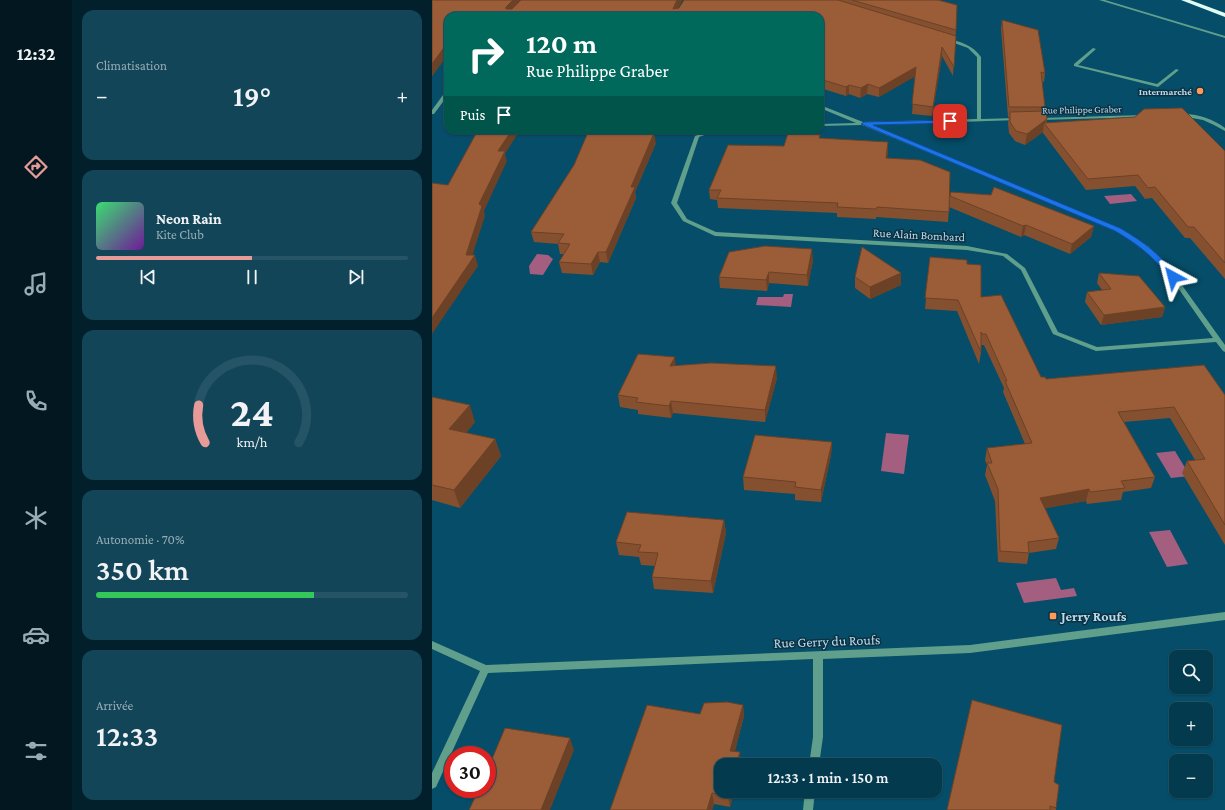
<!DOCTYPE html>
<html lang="fr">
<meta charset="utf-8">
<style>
:root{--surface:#043a4e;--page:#124558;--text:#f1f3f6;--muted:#97adb6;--line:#255466;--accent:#e69b98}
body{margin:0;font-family:"Crimson Pro",serif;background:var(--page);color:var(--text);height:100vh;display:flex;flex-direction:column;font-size:15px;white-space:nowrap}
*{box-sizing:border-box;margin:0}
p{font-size:13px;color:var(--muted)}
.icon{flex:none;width:22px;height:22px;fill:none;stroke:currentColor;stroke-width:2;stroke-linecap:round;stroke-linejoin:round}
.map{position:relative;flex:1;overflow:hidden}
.sheet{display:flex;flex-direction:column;gap:10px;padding:10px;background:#02202b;width:360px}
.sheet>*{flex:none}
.top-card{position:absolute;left:12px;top:12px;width:380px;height:122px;border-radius:12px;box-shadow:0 1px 3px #0004,0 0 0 1px var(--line);background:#00695c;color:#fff;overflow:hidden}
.buttons{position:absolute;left:737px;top:650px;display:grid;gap:8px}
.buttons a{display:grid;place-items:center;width:44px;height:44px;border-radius:8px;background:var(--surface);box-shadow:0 1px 3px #0004,0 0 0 1px var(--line);font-size:20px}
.speed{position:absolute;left:12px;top:746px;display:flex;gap:8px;font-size:20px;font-weight:700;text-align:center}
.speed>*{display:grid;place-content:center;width:52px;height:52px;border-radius:50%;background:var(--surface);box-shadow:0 1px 3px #0004,0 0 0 1px var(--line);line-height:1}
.speed .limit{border:6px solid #d22;background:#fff;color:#111}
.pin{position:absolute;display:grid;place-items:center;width:34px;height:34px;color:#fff;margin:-17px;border-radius:8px;box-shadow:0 2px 6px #0006}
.me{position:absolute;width:44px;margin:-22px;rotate:322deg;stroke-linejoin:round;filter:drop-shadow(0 0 3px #0008)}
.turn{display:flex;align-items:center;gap:14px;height:84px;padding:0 16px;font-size:18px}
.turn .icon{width:52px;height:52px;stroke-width:2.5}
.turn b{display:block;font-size:28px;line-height:34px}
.then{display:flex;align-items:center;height:38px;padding:0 16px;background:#0003;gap:8px;font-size:15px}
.big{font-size:30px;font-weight:600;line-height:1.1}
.sheet .card{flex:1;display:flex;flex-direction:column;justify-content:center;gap:6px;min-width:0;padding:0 14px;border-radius:12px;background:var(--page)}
.sheet .dial{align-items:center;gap:0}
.dial svg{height:104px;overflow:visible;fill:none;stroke:var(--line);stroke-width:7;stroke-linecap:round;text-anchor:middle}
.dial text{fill:var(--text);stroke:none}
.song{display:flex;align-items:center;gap:12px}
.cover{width:48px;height:48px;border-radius:6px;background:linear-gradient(135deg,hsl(140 70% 55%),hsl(280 70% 35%))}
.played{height:4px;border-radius:2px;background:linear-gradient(90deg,var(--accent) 50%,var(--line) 50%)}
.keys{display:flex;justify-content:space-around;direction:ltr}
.heat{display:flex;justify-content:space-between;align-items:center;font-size:22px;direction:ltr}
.charge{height:6px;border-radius:3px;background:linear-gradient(90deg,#34c759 70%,var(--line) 0)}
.trip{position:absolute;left:282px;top:758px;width:228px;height:40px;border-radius:12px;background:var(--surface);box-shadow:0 1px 3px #0004,0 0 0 1px var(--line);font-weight:600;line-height:40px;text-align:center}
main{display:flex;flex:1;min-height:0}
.dock{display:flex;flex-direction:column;width:72px;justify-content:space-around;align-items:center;background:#02171f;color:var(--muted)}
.dock .icon{width:28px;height:28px}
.dock .current{color:var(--accent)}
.dock b{font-size:18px;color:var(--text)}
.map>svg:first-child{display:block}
</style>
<main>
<nav class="dock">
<b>12:32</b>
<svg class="icon current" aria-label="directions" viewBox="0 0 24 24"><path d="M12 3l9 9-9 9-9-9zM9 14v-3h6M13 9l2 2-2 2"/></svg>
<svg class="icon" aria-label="music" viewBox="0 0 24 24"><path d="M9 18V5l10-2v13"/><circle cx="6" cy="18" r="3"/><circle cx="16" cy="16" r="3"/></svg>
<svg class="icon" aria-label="phone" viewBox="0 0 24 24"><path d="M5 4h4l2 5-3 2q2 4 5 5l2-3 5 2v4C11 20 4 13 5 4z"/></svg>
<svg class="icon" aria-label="climate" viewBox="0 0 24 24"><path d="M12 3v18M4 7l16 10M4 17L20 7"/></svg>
<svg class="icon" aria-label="car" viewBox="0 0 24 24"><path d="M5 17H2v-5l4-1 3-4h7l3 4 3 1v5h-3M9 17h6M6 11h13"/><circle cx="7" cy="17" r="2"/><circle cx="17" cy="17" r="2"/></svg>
<svg class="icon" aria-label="filters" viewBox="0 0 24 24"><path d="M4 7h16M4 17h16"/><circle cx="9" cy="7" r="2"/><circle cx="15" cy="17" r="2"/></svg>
</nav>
<section class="sheet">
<div class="card"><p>Climatisation</p>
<div class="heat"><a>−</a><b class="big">19°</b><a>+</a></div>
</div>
<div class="card">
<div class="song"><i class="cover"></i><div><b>Neon Rain</b><p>Kite Club</p></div></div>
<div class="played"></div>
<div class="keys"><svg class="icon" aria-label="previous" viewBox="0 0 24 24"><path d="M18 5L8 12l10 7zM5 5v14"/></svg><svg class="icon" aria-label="pause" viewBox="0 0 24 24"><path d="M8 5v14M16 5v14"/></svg><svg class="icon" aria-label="next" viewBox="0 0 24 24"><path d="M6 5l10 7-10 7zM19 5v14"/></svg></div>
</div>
<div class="card dial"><svg viewBox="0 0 100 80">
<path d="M14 69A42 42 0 1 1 86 69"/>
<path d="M14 69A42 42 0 0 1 9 40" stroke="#e69b98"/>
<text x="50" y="56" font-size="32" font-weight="700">24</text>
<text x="50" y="72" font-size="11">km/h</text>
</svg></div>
<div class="card"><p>Autonomie · 70%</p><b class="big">350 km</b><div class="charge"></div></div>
<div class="card"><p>Arrivée</p><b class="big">12:33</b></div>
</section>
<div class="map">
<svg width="793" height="810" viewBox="0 0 793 810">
<rect width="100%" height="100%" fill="#054d68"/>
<g fill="#a45e7f">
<path d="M699,194L705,201L678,204L672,196Z"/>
<path d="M105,254L116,255L121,259L111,275L98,274L97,266Z"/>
<path d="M352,294H361L359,307L324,305L326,297H351Z"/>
<path d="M454,433L477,435L472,474L449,471Z"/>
<path d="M743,451L758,476L739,478L724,453Z"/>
<path d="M738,530L756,564L735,567L717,532Z"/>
<path d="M624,578L629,590L642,588L645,596L592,603L584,583Z"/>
</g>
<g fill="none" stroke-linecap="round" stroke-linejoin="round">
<g fill="#609f8b" fill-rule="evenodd">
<path d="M667,0H673L793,36V38Z"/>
<path d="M515,38C528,42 541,45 549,57V119L586,118L588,119V120L438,125L687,228L716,246L734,263L793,345V352L791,351L784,342L664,351L621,334L589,270L571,256L535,250L283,236L251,221L239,203L263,136L279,130H286L267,137L245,203L255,219L284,232L535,246L575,254L593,268L626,332L665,347L781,338L730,265L712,248L683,230L430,125L388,126V124L424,123L388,108V105L431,122L545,119V57L536,48L514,40L513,39Z"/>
<path d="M661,48L664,49L646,65L725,84L744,69L747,70L726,87L642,66V64Z"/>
<path d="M14,91H16V95L2,114H0V110Z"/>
<path d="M749,114C764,113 782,119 793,128V131L782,125L771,120L749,116Z"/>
<path d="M712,115L714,116V117L607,120L605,119L607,118Z"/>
<path d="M793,612V620L538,653L391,659V737L387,765H377L381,737V659L56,673L4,787L0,789V773L48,671L0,649V641L54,665L538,645Z"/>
<path d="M373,791H383L381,810H371Z"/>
</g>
<path fill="#e0fcf2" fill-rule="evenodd" d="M749,0H758L793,13V17Z"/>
</g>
<g fill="#85502f">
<path d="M0,0H250L246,8H247L252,0H506L524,30L521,76L510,56L500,116L480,114L483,76L447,97L435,94L428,98L417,94L414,96L388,88V16H16V54L0,76Z"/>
<path d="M570,20L613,73L612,82L610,81L613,107V111L615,119V123L793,151V279L758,238H753L720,198L713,199L703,186L654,190L611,133V132L593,145L583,141L577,133L576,123L577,117H576L569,29Z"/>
<path d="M388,135V138L456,151L455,158L518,196L662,226L659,237L638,254L592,235L589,237L517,207L516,222L444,217V219L405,217V213L286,208L285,200L278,199L277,190L352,146Z"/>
<path d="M224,143L203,192L204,198L176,263L168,262L161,275L130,273L127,262L132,254H128L126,244L102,242L99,232L142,165Z"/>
<path d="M498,257L535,264L549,297L609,377L614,379L793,395V545L750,473L755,461L763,460L738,418L692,422L723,477L719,488L691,492L689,500L655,504L654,501L613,508L627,538L624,549L597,553L595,564L566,562L563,501L553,475L555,465L553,460L555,448L593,444L571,392L572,388L552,345H549V352L547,364L525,311L493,309Z"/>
<path d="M381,260L376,286L337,283L335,291L288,288L287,277Z"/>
<path d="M667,273L733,307L730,317L669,325L653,302L655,292L670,290L665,283Z"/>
<path d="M423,277L469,285L438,299L423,288Z"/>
<path d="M244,366L345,378L333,422L241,413L239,418L206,414V410L188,407L186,395Z"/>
<path d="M0,397L43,422L34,433L63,439L69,456L28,508L0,500Z"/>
<path d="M400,442L399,455L389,502L363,500V494L312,490L311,477Z"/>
<path d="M292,520L294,533L281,593L222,589L220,577L223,566L209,565L207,557L187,555L184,542Z"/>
<path d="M311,705L312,716L303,751L309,763L298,807L282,804L280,810L268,714Z"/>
<path d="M622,782L624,808V810H515Z"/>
</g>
<g fill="#6c4126">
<path d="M81,0H91L76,15L74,7Z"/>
<path d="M245,0H250L243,16L241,9Z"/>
<path d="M16,42V54L0,76V64Z"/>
<path d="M510,47V56L500,116L501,107Z"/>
<path d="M484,67V76L447,97V88Z"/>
<path d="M436,84L435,94L428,98L429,88Z"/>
<path d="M417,85V94L414,96V87Z"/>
<path d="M615,119L614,126L612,123L611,132L593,145L595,134Z"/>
<path d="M80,130H88L73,154L75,161L52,211L53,216L39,260L43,255L46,266L0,334V318L47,204L66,151Z"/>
<path d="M222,133L224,143L203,192L204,198L176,263L174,252L199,187Z"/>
<path d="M456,142V151L453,167L454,158Z"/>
<path d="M594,225L592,235L589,237L591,226Z"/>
<path d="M662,226L659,237L638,254L640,244Z"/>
<path d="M380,249L381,260L376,286L375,275Z"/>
<path d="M166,252L168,262L161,275L159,264Z"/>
<path d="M337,272V283L335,291L334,280Z"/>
<path d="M469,273V285L438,299V287Z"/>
<path d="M733,307L730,317L669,325L672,315Z"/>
<path d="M243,357L244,369L238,366Z"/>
<path d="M344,366L345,378L333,422V410Z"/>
<path d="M239,401L241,413L239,418L237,406Z"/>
<path d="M38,405L43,422L23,446L17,429Z"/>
<path d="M63,439L69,456L28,508L22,490Z"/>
<path d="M400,442L399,455L389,502V490Z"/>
<path d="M657,489L654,501L605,510L608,498Z"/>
<path d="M292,520L294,533L281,593L279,581Z"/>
<path d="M311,705L312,716L300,762L298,751Z"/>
<path d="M138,738L142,750L118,810H109Z"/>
<path d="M308,752L309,763V765H304Z"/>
<path d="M298,791H302L298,807L296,796Z"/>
<path d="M280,793L282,804L280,810H275Z"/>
</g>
<g fill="#9b5d37" stroke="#6c4126">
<path d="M0,0H81L74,7V9H80L89,0H245L241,9L247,8L252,0H406L524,36L522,67L510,47L501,107L480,104L484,67L447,88L436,84L429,88L417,85L414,87L388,79V16H16V42L0,64Z"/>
<path d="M420,0H506L525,5L524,30Z"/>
<path d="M570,20L606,30L613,73L609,72L613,107H577Z"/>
<path d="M750,108L793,151V263L762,227H756L723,187L716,188L706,175L656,179L612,123L703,117L712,109Z"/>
<path d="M614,111L615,119L595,134L584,131L578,122V112Z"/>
<path d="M46,130H80L66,151H73L47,204L50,206L34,255H43L0,318V183L16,185Z"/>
<path d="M157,130H216L222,133L199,187H203L174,252H166L159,264L127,262L138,244L126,243L132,234L99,232L142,165Z"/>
<path d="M356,133L388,135L387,138L456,142L454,158L488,160L518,172L517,212L445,207L444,209L405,207L406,203L285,198L289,190H277L296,145L352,146Z"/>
<path d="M562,187L662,226L640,244L594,225L591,226L518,196L519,192L559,195Z"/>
<path d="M333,246L380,249L375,275L337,272L334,280L287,277L297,252Z"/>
<path d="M430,247L469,273L438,287L423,277Z"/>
<path d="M498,257L535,260V264L549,265V297L569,295L609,377H613L614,379L772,365L793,395V525L755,461L773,459L742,407L686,412L723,477L689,481L693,488L658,492L657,489L608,498L627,538L596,542L597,553L568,551L566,489L555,463H560L555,448L600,443L573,381H575L554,334H550L549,332V352L526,300L493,298Z"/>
<path d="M667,273L707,276L733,307L672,315L655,292L679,289Z"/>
<path d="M206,354L243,357L238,366L279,363L344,366L333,410L239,401L237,406L204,402L206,398L186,395Z"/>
<path d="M0,397L38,405L17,429L63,439L22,490L0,485Z"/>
<path d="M323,435L400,442L389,490L363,487L364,482L311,477Z"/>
<path d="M195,512L292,520L279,581L220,577L226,553L206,552L209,545L184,542Z"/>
<path d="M540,700L630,725L622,782L627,785L624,808L618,806V810H515Z"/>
<path d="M295,702L311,705L298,751L308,752L304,765H289V791H298L296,796L280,793L275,810H178L215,705L268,714L272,703Z"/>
<path d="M73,728L138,738L109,810H37L47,789H55V771Z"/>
</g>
<path fill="#1a73e8" stroke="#114b97" d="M520,120L521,121L518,123L441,125L688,228C712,242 728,254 745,277L744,279H738C723,257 705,244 683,231L429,124L432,122Z"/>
<g fill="#ff9a5b" stroke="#0e3140" stroke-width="1.5">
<circle cx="768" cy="91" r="4"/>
<rect x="617" y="612" width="8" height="8" rx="2"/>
</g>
<g text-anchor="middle" stroke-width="3" stroke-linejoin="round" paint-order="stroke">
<g font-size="10" font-weight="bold" fill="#b7dcf1" stroke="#0e3140" text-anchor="end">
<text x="760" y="95">Intermarché</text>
</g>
<g font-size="10" fill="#b7dcf1" stroke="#0e3140">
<text transform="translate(650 109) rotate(-1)" y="4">Rue Philippe Graber</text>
</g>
<g font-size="12" fill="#b7dcf1" stroke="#0e3140">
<text transform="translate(487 235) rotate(3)" y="4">Rue Alain Bombard</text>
</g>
<g font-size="14" font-weight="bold" fill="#b7dcf1" stroke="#0e3140" text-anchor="start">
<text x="629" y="621">Jerry Roufs</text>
</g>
<g font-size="14" fill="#b7dcf1" stroke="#0e3140">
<text transform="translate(395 641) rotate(-2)" y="5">Rue Gerry du Roufs</text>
</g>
</g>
</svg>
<div class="buttons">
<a><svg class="icon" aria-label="search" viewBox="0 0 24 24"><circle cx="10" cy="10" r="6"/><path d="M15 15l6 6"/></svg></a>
<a>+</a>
<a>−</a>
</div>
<div class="speed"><div class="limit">30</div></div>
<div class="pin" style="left:518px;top:121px;background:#d93025"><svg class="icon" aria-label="arrive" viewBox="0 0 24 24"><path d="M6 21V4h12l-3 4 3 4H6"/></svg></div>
<svg class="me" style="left:741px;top:277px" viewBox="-20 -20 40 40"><path d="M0-17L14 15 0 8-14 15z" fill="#1a73e8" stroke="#fff" stroke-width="4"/></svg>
<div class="trip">12:33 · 1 min · 150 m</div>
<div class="top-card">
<div class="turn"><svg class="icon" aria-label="right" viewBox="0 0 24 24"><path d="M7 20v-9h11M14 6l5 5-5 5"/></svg><div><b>120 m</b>Rue Philippe Graber</div></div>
<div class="then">Puis<svg class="icon" aria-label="arrive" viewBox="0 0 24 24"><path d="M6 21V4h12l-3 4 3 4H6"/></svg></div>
</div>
</div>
</main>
